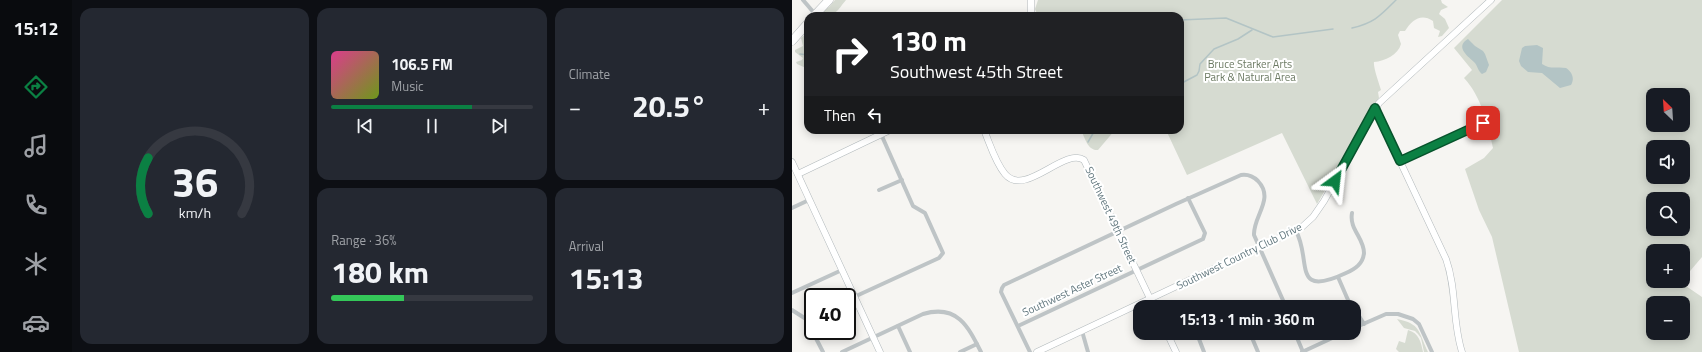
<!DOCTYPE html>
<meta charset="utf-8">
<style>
:root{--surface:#171b24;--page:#242831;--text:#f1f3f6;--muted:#9ea1a6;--line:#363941;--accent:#0b8043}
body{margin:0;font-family:"Titillium Web",sans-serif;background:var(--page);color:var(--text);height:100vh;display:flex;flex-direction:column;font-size:15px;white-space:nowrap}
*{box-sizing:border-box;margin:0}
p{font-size:13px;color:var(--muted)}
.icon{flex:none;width:22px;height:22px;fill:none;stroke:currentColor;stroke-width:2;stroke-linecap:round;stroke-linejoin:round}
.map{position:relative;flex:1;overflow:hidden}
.drawer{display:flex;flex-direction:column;gap:8px;padding:8px;background:#0d0f14;width:720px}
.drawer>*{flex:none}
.hud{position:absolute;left:12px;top:12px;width:380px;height:122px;border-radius:12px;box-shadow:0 2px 10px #0003;background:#202124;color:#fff;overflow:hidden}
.needle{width:26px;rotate:335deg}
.buttons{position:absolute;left:854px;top:88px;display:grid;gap:8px}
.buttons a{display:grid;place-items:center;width:44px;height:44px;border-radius:8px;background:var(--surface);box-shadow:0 2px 10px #0003;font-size:20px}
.speed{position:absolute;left:12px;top:288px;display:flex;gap:8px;font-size:20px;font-weight:700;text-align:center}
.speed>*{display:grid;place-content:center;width:52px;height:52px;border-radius:50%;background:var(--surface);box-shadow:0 2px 10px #0003;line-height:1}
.speed .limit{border:2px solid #111;border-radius:6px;background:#fff;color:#111}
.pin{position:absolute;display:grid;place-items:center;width:34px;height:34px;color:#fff;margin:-17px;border-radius:8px;box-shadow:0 2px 6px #0006}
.me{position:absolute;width:44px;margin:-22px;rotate:30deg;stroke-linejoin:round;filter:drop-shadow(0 0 3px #0008)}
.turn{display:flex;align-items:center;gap:14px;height:84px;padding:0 20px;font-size:18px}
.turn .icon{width:52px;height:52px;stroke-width:2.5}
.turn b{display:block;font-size:28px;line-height:34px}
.then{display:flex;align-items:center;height:38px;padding:0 20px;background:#0003;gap:8px;font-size:15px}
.big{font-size:30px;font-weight:700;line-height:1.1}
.drawer .tile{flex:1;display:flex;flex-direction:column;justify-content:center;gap:6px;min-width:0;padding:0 14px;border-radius:12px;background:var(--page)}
.drawer .dial{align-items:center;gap:0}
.dial svg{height:104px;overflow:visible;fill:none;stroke:var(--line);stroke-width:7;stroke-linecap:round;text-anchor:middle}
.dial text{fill:var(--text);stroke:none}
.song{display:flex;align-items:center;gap:12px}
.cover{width:48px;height:48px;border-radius:6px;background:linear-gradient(135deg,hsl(330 70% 55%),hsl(80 70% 35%))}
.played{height:4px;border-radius:2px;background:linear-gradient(90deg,var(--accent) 70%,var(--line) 70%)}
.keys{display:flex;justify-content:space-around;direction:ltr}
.heat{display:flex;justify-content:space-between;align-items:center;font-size:22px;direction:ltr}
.charge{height:6px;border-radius:3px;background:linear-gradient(90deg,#34c759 36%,var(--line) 0)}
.drawer .tiles{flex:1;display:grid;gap:8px;grid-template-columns:repeat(3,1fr)}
.tile:first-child{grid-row:span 2}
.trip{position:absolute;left:341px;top:300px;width:228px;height:40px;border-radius:12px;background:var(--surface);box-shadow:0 2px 10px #0003;font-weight:700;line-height:40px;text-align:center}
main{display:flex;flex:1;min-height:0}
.tabs{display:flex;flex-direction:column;width:72px;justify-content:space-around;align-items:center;background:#090b0e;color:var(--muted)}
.tabs .icon{width:28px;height:28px}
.tabs .current{color:var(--accent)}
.tabs b{font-size:18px;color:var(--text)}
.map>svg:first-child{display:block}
</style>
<main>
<nav class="tabs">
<b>15:12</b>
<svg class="icon current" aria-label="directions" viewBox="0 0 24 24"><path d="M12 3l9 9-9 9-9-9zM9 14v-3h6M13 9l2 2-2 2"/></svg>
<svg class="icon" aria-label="music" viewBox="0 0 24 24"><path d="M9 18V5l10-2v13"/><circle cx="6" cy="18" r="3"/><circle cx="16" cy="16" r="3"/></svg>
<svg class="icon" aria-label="phone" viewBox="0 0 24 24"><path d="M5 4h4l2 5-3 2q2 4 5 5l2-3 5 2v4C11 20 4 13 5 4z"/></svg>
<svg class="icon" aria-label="climate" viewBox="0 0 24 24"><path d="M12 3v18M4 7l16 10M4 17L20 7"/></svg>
<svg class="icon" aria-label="car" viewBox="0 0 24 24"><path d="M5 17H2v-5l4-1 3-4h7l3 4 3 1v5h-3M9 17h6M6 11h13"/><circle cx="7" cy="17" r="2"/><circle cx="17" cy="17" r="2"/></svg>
</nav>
<section class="drawer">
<div class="tiles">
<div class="tile dial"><svg viewBox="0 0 100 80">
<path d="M14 69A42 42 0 1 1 86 69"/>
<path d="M14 69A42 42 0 0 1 14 26" stroke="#0b8043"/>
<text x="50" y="56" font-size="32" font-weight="700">36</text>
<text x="50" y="72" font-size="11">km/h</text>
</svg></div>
<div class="tile">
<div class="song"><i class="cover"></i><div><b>106.5 FM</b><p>Music</p></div></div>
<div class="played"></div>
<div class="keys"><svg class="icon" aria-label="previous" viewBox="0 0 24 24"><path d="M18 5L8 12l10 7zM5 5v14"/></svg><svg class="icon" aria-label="pause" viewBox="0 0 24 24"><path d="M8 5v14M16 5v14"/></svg><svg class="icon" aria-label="next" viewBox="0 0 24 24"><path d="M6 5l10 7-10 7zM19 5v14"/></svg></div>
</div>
<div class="tile"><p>Climate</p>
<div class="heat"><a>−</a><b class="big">20.5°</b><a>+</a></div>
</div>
<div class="tile"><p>Range · 36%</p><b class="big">180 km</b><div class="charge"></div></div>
<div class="tile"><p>Arrival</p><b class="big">15:13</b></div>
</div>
</section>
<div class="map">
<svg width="910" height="352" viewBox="0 0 910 352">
<rect width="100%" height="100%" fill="#f6f5f2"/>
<g fill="#d6dbd1" fill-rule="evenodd">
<path d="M43,0H54C45,11 44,16 29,16L31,10L37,7Z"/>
<path d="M246,0H649L650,3L656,7L649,10L647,14L653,19L657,28L650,36L646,37L648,31L642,28L641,21C629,13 620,20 613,31H608L606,35L609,44C606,55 593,61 582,62C581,67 587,83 589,90L586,92L587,98L570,122L563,139L525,204L490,133L395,175L374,130H388V16H246L243,9Z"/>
<path d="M710,0H910V257L893,277L891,284L910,297V352H727L700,237L687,210L673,169L692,158L701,148C696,124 689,96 672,78L680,70L662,48ZM861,95H891V125H861ZM861,147H891V177H861ZM861,199H891V229H861ZM861,251H891V281H861ZM861,303H891V333H861Z"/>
<path d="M16,32V69L5,64L4,62L10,60L11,58L3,52V50L11,46L9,38Z"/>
<path d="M289,130H323L306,150C296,151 293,138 289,130Z"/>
<path d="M605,319C629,324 626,331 636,352H632L629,338L626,334L623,331L612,328Z"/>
<path d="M616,330C627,333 629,342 631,352H607L604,349L607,341L613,343Z"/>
</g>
<g fill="#b3c4c5">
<path d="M676,39L683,46L691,51L693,54L697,65L694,72L690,74C686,71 686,67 683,63C677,57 662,47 676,39Z"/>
<path d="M745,45L751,48L750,64C759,70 765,66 774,68C780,72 783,78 779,85L768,88L750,73L736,72L729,66L727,61L730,48L733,46Z"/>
</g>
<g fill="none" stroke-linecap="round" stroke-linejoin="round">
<g stroke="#b3c4c5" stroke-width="1.5">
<path d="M335,16L352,13L358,16"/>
<path d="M388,20L434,18L481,37L541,29"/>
<path d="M560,28C582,23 588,16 604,0"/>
<path d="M8,54L16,55"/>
<path d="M388,84L405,75L407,71L408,64L422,49L446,39L460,30"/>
<path d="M296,142L303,130"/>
</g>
<g stroke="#b1b8bb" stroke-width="7">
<g id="secondary">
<path d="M239,0V16"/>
<path d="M583,108L654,259C665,290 660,321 670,352"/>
<path d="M192,130C198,144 203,162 213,174C233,198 272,147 292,160L362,307"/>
<path d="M0,162L88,352"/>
<path d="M6,174L98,130"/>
<path d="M375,333L384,352"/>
<path d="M245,352L510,227L521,217L532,201L587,103L699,0"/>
</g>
</g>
<g stroke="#b2b7b9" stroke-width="9">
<g id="highway">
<path d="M22,16L37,0"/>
<path d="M0,41L16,23"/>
</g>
</g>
<g stroke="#bec4c6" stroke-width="4">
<path d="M11,0L23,14"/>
<path d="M608,161L691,123"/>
<path d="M87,190L110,180"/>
<path d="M0,208L17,200"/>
<path d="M504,231C520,260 499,299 554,273C563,269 571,264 572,253C572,238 557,229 560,213"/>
<path d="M546,277L556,300L561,307"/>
<path d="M0,293L50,270"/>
<path d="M62,297L147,258L151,253L133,213L121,206L89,134"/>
<path d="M428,307L438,303L443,304L445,307"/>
<path d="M562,308L572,324"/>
<path d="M0,310L14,319L31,352"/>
<path d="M106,326L118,352"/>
<path d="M226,326L411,239L413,233L396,198"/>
<path d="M562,328L594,314H606L621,319L627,324L640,352"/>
<path d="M290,331L296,352"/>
<path d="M406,333L407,339L412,352"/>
<path d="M458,333L466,352"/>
<path d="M503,333L511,352"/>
<path d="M50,352L131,314C165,304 176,326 189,352"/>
<path d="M168,352L185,344"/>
<path d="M238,352L209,292L210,288L212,285L384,204L449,175C456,174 461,176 466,181C483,199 461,216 462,235L494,307"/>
<path d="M510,352L551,333"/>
</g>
<use href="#secondary" stroke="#fff" stroke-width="6"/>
<use href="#highway" stroke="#fff" stroke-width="8"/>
</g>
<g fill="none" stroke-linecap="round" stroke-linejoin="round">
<g stroke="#07532c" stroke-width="10">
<path id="route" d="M543,181L583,108L608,161L691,123"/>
</g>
<use href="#route" stroke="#0b8043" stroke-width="7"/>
</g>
<g text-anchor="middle" stroke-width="4" stroke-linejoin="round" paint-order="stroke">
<g font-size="11" fill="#6c7a63" stroke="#fff">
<text x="458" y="68">Bruce Starker Arts<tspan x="458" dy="13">Park &amp; Natural Area</tspan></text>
</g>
<g font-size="11" fill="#60767d" stroke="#fff">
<text transform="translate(319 215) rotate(65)" y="4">Southwest 49th Street</text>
<text transform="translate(447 256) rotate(-26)" y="4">Southwest Country Club Drive</text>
<text transform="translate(280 290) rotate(-25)" y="4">Southwest Aster Street</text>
</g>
</g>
</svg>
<div class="buttons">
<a><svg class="needle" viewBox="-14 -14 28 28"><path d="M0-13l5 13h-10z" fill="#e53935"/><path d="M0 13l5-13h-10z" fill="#9ea1a6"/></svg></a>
<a><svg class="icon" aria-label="sound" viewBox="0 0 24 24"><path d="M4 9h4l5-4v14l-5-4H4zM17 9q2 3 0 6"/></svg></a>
<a><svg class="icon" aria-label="search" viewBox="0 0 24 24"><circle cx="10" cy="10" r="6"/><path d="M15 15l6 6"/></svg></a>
<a>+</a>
<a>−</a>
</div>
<div class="speed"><div class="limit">40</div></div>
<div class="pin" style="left:691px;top:123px;background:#d93025"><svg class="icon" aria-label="arrive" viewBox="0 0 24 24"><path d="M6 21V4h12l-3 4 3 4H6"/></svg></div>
<svg class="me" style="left:543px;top:181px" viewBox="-20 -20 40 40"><path d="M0-17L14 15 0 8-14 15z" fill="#0b8043" stroke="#fff" stroke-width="4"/></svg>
<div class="trip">15:13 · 1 min · 360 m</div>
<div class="hud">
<div class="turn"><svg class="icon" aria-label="right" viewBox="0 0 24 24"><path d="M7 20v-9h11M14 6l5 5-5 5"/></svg><div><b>130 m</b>Southwest 45th Street</div></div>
<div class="then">Then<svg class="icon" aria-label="left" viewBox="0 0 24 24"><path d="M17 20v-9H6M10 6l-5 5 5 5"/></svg></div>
</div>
</div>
</main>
